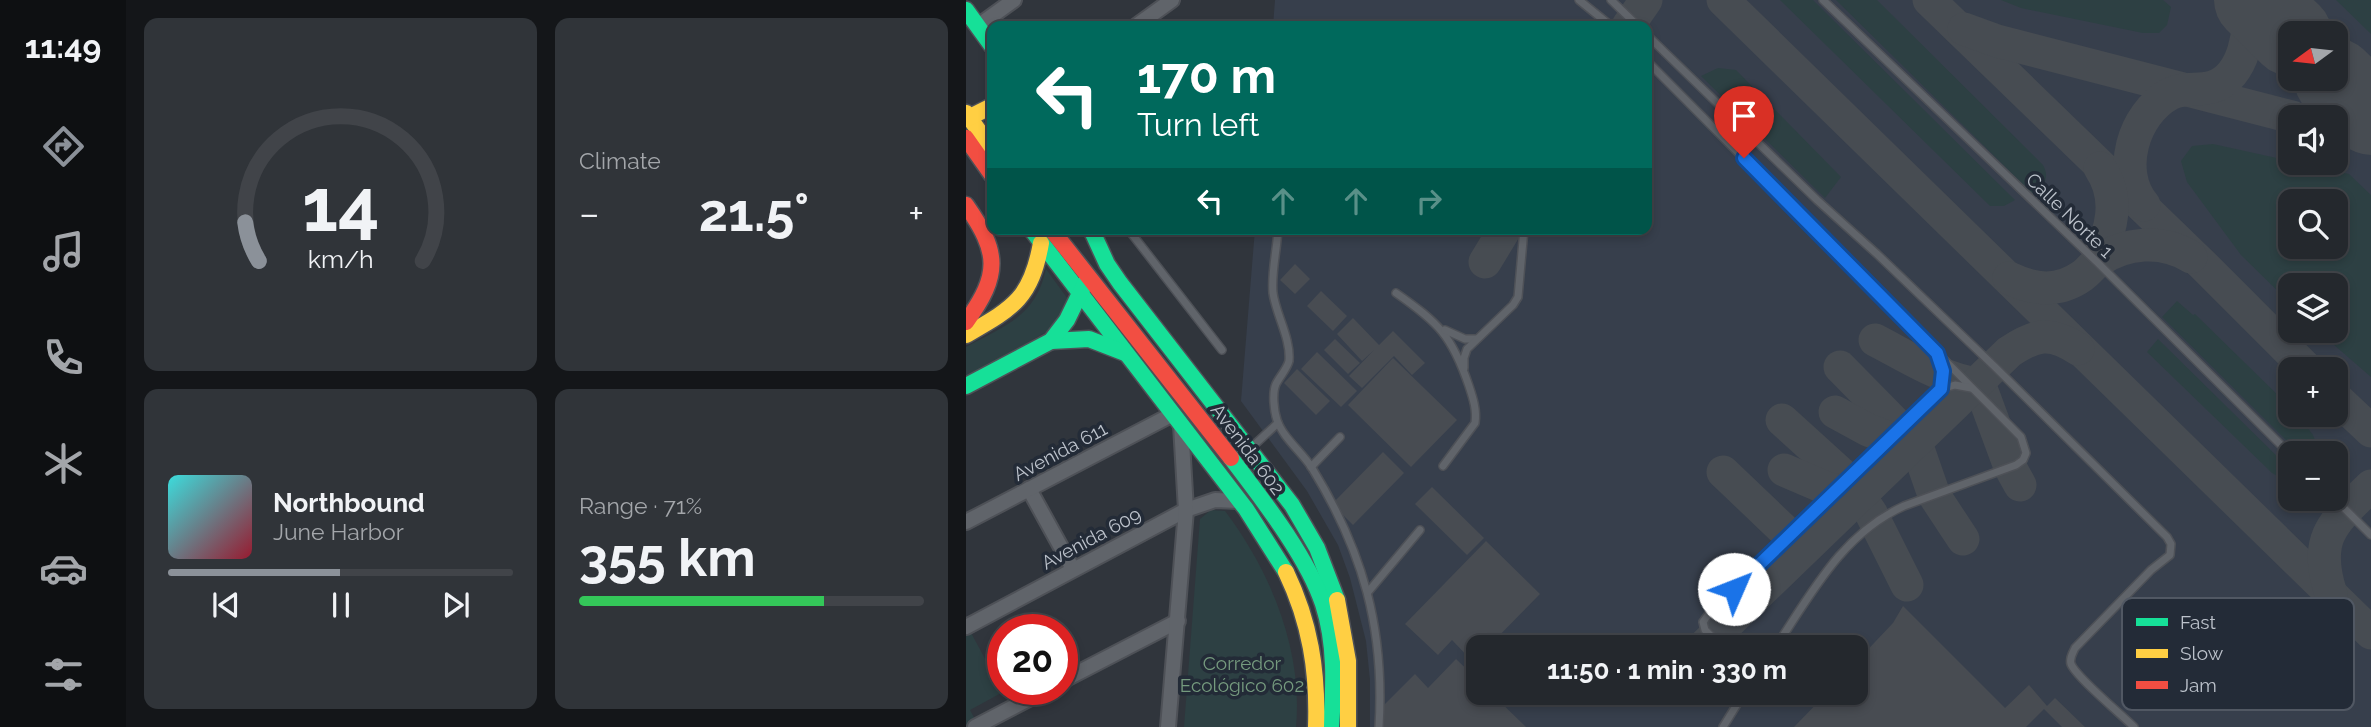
<!DOCTYPE html>
<meta charset="utf-8">
<style>
:root{--surface:#24282d;--page:#303439;--text:#f1f3f6;--muted:#a3a6aa;--line:#414449;--accent:#8b9199}
body{margin:0;font-family:Raleway,sans-serif;background:var(--page);color:var(--text);height:100vh;display:flex;flex-direction:column;font-size:26px;white-space:nowrap}
*{box-sizing:border-box;margin:0}
p{font-size:23px;color:var(--muted)}
.icon{flex:none;width:38px;height:38px;fill:none;stroke:currentColor;stroke-width:2;stroke-linecap:round;stroke-linejoin:round}
.map{position:relative;flex:1;overflow:hidden}
.drawer{display:flex;flex-direction:column;gap:18px;padding:18px;background:#141619;width:840px}
.drawer>*{flex:none}
.banner{position:absolute;left:21px;top:21px;width:665px;height:214px;border-radius:14px;box-shadow:0 4px 10px #0003,0 0 0 2px var(--line);background:#00695c;color:#fff;overflow:hidden}
.needle{width:46px;rotate:255deg}
.tools{position:absolute;left:1312px;top:21px;display:grid;gap:14px}
.tools a{display:grid;place-items:center;width:70px;height:70px;border-radius:14px;background:var(--surface);box-shadow:0 4px 10px #0003,0 0 0 2px var(--line);font-size:35px}
.speed{position:absolute;left:21px;top:614px;display:flex;gap:14px;font-size:35px;font-weight:700;text-align:center}
.speed>*{display:grid;place-content:center;width:91px;height:91px;border-radius:50%;background:var(--surface);box-shadow:0 4px 10px #0003,0 0 0 2px var(--line);line-height:1}
.speed .limit{border:10px solid #d22;background:#fff;color:#111}
.pin{position:absolute;display:grid;place-items:center;width:60px;height:60px;color:#fff;margin:-72px -30px;border-radius:50% 50% 50% 0;rotate:-45deg;box-shadow:0 0 7px #0007}
.pin .icon{rotate:45deg}
.me{position:absolute;width:77px;margin:-38px;rotate:46deg;stroke-linejoin:round;filter:drop-shadow(0 0 5px #0008)}
.turn{display:flex;align-items:center;gap:24px;height:147px;padding:0 35px;font-size:32px}
.turn .icon{width:91px;height:91px;stroke-width:2.5}
.turn b{display:block;font-size:49px;line-height:60px}
.lanes{display:flex;align-items:center;height:66px;padding:0 35px;background:#0003;justify-content:center;gap:35px;direction:ltr}
.lanes .off{opacity:.35}
.big{font-size:52px;font-weight:700;line-height:1.1}
.drawer .widget{flex:1;display:flex;flex-direction:column;justify-content:center;gap:10px;min-width:0;padding:0 24px;border-radius:14px;background:var(--page)}
.drawer .dial{align-items:center;gap:0}
.dial svg{height:182px;overflow:visible;fill:none;stroke:var(--line);stroke-width:7;stroke-linecap:round;text-anchor:middle}
.dial text{fill:var(--text);stroke:none}
.song{display:flex;align-items:center;gap:21px}
.cover{width:84px;height:84px;border-radius:10px;background:linear-gradient(135deg,hsl(180 70% 55%),hsl(350 70% 35%))}
.played{height:7px;border-radius:4px;background:linear-gradient(90deg,var(--accent) 50%,var(--line) 50%)}
.keys{display:flex;justify-content:space-around;direction:ltr}
.heat{display:flex;justify-content:space-between;align-items:center;font-size:38px;direction:ltr}
.charge{height:10px;border-radius:5px;background:linear-gradient(90deg,#34c759 71%,var(--line) 0)}
.drawer .tiles{flex:1;display:grid;gap:18px;grid-template-columns:repeat(2,1fr)}
.trip{position:absolute;left:500px;top:635px;width:402px;height:70px;border-radius:14px;background:var(--surface);box-shadow:0 4px 10px #0003,0 0 0 2px var(--line);font-weight:700;line-height:70px;text-align:center}
main{display:flex;flex:1;min-height:0}
.dock{display:flex;flex-direction:column;width:126px;justify-content:space-around;align-items:center;background:#0e1012;color:var(--muted)}
.dock .icon{width:49px;height:49px}
.dock .selected{color:var(--accent)}
.dock b{font-size:32px;color:var(--text)}
.map>svg:first-child{display:block}
</style>
<main>
<nav class="dock">
<b>11:49</b>
<svg class="icon selected" aria-label="directions" viewBox="0 0 24 24"><path d="M12 3l9 9-9 9-9-9zM9 14v-3h6M13 9l2 2-2 2"/></svg>
<svg class="icon" aria-label="music" viewBox="0 0 24 24"><path d="M9 18V5l10-2v13"/><circle cx="6" cy="18" r="3"/><circle cx="16" cy="16" r="3"/></svg>
<svg class="icon" aria-label="phone" viewBox="0 0 24 24"><path d="M5 4h4l2 5-3 2q2 4 5 5l2-3 5 2v4C11 20 4 13 5 4z"/></svg>
<svg class="icon" aria-label="climate" viewBox="0 0 24 24"><path d="M12 3v18M4 7l16 10M4 17L20 7"/></svg>
<svg class="icon" aria-label="car" viewBox="0 0 24 24"><path d="M5 17H2v-5l4-1 3-4h7l3 4 3 1v5h-3M9 17h6M6 11h13"/><circle cx="7" cy="17" r="2"/><circle cx="17" cy="17" r="2"/></svg>
<svg class="icon" aria-label="filters" viewBox="0 0 24 24"><path d="M4 7h16M4 17h16"/><circle cx="9" cy="7" r="2"/><circle cx="15" cy="17" r="2"/></svg>
</nav>
<section class="drawer">
<div class="tiles">
<div class="widget dial"><svg viewBox="0 0 100 80">
<path d="M14 69A42 42 0 1 1 86 69"/>
<path d="M14 69A42 42 0 0 1 8 52" stroke="#8b9199"/>
<text x="50" y="56" font-size="32" font-weight="700">14</text>
<text x="50" y="72" font-size="11">km/h</text>
</svg></div>
<div class="widget"><p>Climate</p>
<div class="heat"><a>−</a><b class="big">21.5°</b><a>+</a></div>
</div>
<div class="widget">
<div class="song"><i class="cover"></i><div><b>Northbound</b><p>June Harbor</p></div></div>
<div class="played"></div>
<div class="keys"><svg class="icon" aria-label="previous" viewBox="0 0 24 24"><path d="M18 5L8 12l10 7zM5 5v14"/></svg><svg class="icon" aria-label="pause" viewBox="0 0 24 24"><path d="M8 5v14M16 5v14"/></svg><svg class="icon" aria-label="next" viewBox="0 0 24 24"><path d="M6 5l10 7-10 7zM19 5v14"/></svg></div>
</div>
<div class="widget"><p>Range · 71%</p><b class="big">355 km</b><div class="charge"></div></div>
</div>
</section>
<div class="map">
<svg width="1405" height="727" viewBox="0 0 1405 727">
<rect width="100%" height="100%" fill="#30353c"/>
<path fill="#373f4c" fill-rule="evenodd" d="M309,0H1405V727H404V680L400,641L384,578L372,545L341,491L275,401L289,229H681V26H307ZM1325,33H1370V79H1325ZM1325,117H1370V163H1325ZM1325,201H1370V247H1325ZM1325,285H1370V331H1325ZM1325,369H1370V415H1325ZM1325,453H1370V499H1325ZM513,648H891V693H513Z"/>
<g fill="#2d4043" fill-rule="evenodd">
<path d="M814,0H847L1049,200L1038,206H1024Z"/>
<path d="M870,0H911L1077,165C1084,177 1078,187 1068,195Z"/>
<path d="M1035,0H1197L1205,7L1201,25L1193,33H1177L1055,8Z"/>
<path d="M1370,0H1405V34Z"/>
<path d="M752,68L770,70L875,177L859,198L735,76Z"/>
<path d="M1247,144L1383,174L1405,195V377L1352,331H1370V285H1325V304L1275,255L1221,182L1215,161L1226,146ZM1325,201H1370V247H1325Z"/>
<path d="M80,269L104,302L94,324L0,378V347C39,326 70,316 80,269Z"/>
<path d="M1211,301L1227,315L1229,314L1325,408V415H1332L1347,435L1354,453H1333L1196,317Z"/>
<path d="M1192,339L1325,470V483L1306,473L1181,352Z"/>
<path d="M245,510L259,511C305,572 337,650 330,727H218L234,519Z"/>
<path d="M4,631L37,692L4,710L13,727H0V633Z"/>
</g>
<g fill="none" stroke-linecap="round" stroke-linejoin="round">
<g stroke="#474c52" stroke-width="33">
<path d="M757,0L1405,633"/>
<path d="M963,0L1236,264L1341,369"/>
<path d="M662,26L680,0"/>
<path d="M998,29L1031,41L1326,117"/>
<path d="M1370,128L1405,137"/>
<path d="M1178,205C1150,172 1167,114 1204,94C1217,87 1232,91 1246,87C1278,78 1287,28 1280,0"/>
<path d="M519,262L539,229"/>
<path d="M1131,262C1145,231 1155,199 1134,168"/>
<path d="M1043,278C1068,290 1092,293 1116,276C1122,272 1126,266 1132,261C1160,242 1196,239 1225,257"/>
<path d="M909,340C942,357 975,379 1012,384"/>
<path d="M874,367L934,428"/>
<path d="M1013,383L1044,467L1054,485"/>
<path d="M1370,398L1405,431"/>
<path d="M869,412L902,430L945,446"/>
<path d="M816,420L881,479"/>
<path d="M950,443L968,495L997,539"/>
<path d="M818,470L860,488L895,496"/>
<path d="M757,472L823,535"/>
<path d="M894,497L905,513L941,585"/>
<path d="M1365,594C1347,538 1366,523 1405,486"/>
<path d="M736,648L1043,352C1070,334 1084,331 1112,349"/>
</g>
<g stroke="#474c52" stroke-width="82">
<path d="M1289,0L1325,35"/>
<path d="M1369,79L1405,114"/>
</g>
</g>
<g fill="#484c52">
<path d="M329,264L344,279L329,294L314,280Z"/>
<path d="M355,291L381,316L367,331L341,306Z"/>
<path d="M387,318L413,345L427,331L459,363L446,375L428,356L396,388L383,376L408,350L396,361L371,334Z"/>
<path d="M369,339L394,363L382,374L358,350Z"/>
<path d="M351,352L391,391L375,407L335,369Z"/>
<path d="M427,358L491,420L445,467L382,405Z"/>
<path d="M331,369L364,401L350,415L318,383Z"/>
<path d="M417,452L438,473L387,525L366,504Z"/>
<path d="M466,487L518,538L501,555L449,504Z"/>
<path d="M520,541L574,594L521,648H513V656L507,662L486,640L472,655L439,624Z"/>
<path d="M937,606L1039,708L1063,685L1081,706L1089,698L1119,727H1096L1078,709L1060,727H828L861,693H891V661L927,623Z"/>
<path d="M490,659L513,681V693H525L560,727H415L416,707L449,674L462,688Z"/>
</g>
<g fill="none" stroke-linecap="round" stroke-linejoin="round">
<g stroke="#4e5157" stroke-width="10">
<g id="lane">
<path d="M613,0L645,26"/>
<path d="M645,0L672,26"/>
<path d="M857,0L1131,262L1325,455"/>
<path d="M681,35L851,200L911,254L1029,367L1201,537L1205,544L1204,555L1185,570L1109,648C1107,653 1103,658 1105,664C1110,677 1156,715 1168,727"/>
<path d="M681,61L1055,437L1060,453L1057,460L1050,465L938,506C876,534 845,594 809,648"/>
<path d="M162,229L256,350"/>
<path d="M312,229C311,250 305,273 307,293C310,315 325,338 323,361C321,369 314,376 310,384C306,393 308,411 311,420C317,438 336,452 346,468C397,551 419,629 413,727"/>
<path d="M430,293C473,323 486,336 503,386C507,398 511,410 509,423L477,466"/>
<path d="M479,330L499,339H510"/>
<path d="M972,356L977,374L975,389"/>
<path d="M498,368V358L501,349L547,305L552,297L558,229"/>
<path d="M287,446L312,423"/>
<path d="M345,467L374,437"/>
<path d="M1369,499L1405,535"/>
<path d="M402,592L454,530"/>
<path d="M757,648L739,630L737,622L742,615L975,389L989,385L1005,388"/>
<path d="M757,727L778,693"/>
</g>
</g>
<g stroke="#4e5157" stroke-width="18">
<g id="street">
<path d="M12,26L48,0"/>
<path d="M170,26L206,0"/>
<path d="M63,489L107,569"/>
<path d="M0,522L207,414"/>
<path d="M0,627L220,510L249,500L273,501"/>
<path d="M96,681L212,621"/>
<path d="M9,727L80,690"/>
<path d="M202,727L220,510L215,425"/>
</g>
</g>
<g stroke="#4e5157" stroke-width="19">
<g id="fast">
<path d="M0,10L26,46"/>
<path d="M65,229L280,509L320,572"/>
<path d="M125,229L141,264L154,283L326,505L351,548L371,600"/>
<path d="M85,341L123,339L159,353"/>
<path d="M0,386L85,341L101,320L119,283"/>
<path d="M265,458C296,499 341,556 357,604C370,644 368,686 365,727"/>
</g>
</g>
<g stroke="#4e5157" stroke-width="19">
<g id="slow">
<path d="M0,113L26,149"/>
<path d="M0,119L26,106"/>
<path d="M0,335C47,308 65,299 75,243"/>
<path d="M320,572C344,622 352,671 350,727"/>
<path d="M371,600L382,661V727"/>
</g>
</g>
<g stroke="#4e5157" stroke-width="19">
<g id="jam">
<path d="M0,138L26,175"/>
<path d="M0,205C33,252 35,274 0,322"/>
<path d="M85,229L265,458"/>
</g>
</g>
<use href="#lane" stroke="#60646a" stroke-width="7"/>
<use href="#street" stroke="#60646a" stroke-width="14"/>
<use href="#fast" stroke="#16e098" stroke-width="16"/>
<use href="#slow" stroke="#ffcf43" stroke-width="16"/>
<use href="#jam" stroke="#f24e42" stroke-width="16"/>
</g>
<g fill="none" stroke-linecap="round" stroke-linejoin="round">
<g stroke="#114b97" stroke-width="18">
<path id="route" d="M768,589L975,389L977,371L971,353L778,158"/>
</g>
<use href="#route" stroke="#1a73e8" stroke-width="12"/>
</g>
<g text-anchor="middle" stroke-width="7" stroke-linejoin="round" paint-order="stroke">
<g font-size="19" fill="#bcc2cb" stroke="#232b37">
<text transform="translate(1104 215) rotate(44)" y="7">Calle Norte 1</text>
<text transform="translate(282 449) rotate(53)" y="7">Avenida 602</text>
<text transform="translate(94 451) rotate(-28)" y="7">Avenida 611</text>
<text transform="translate(125 538) rotate(-28)" y="7">Avenida 609</text>
</g>
<g font-size="19" fill="#759a7e" stroke="#232b37">
<text x="276" y="670">Corredor<tspan x="276" dy="22">Ecológico 602</tspan></text>
</g>
</g>
<rect x="1156" y="598" width="232" height="112" rx="10" fill="#232b37" stroke="#515863" stroke-width="2"/>
<rect x="1170" y="618" width="32" height="8" fill="#16e098"/>
<rect x="1170" y="649" width="32" height="9" fill="#ffcf43"/>
<rect x="1170" y="681" width="32" height="8" fill="#f24e42"/>
<g font-size="19" fill="#bcc2cb">
<text x="1214" y="629">Fast</text>
<text x="1214" y="660">Slow</text>
<text x="1214" y="692">Jam</text>
</g>
</svg>
<div class="tools">
<a><svg class="needle" viewBox="-14 -14 28 28"><path d="M0-13l5 13h-10z" fill="#e53935"/><path d="M0 13l5-13h-10z" fill="#a3a6aa"/></svg></a>
<a><svg class="icon" aria-label="sound" viewBox="0 0 24 24"><path d="M4 9h4l5-4v14l-5-4H4zM17 9q2 3 0 6"/></svg></a>
<a><svg class="icon" aria-label="search" viewBox="0 0 24 24"><circle cx="10" cy="10" r="6"/><path d="M15 15l6 6"/></svg></a>
<a><svg class="icon" aria-label="layers" viewBox="0 0 24 24"><path d="M12 4l9 5-9 5-9-5zM3 14l9 5 9-5"/></svg></a>
<a>+</a>
<a>−</a>
</div>
<div class="speed"><div class="limit">20</div></div>
<div class="pin" style="left:778px;top:158px;background:#d93025"><svg class="icon" aria-label="arrive" viewBox="0 0 24 24"><path d="M6 21V4h12l-3 4 3 4H6"/></svg></div>
<svg class="me" style="left:768px;top:589px" viewBox="-20 -20 40 40"><circle r="19" fill="#fff"/><path d="M0-13L10 11 0 6-10 11z" fill="#1a73e8"/></svg>
<div class="trip">11:50 · 1 min · 330 m</div>
<div class="banner">
<div class="turn"><svg class="icon" aria-label="left" viewBox="0 0 24 24"><path d="M17 20v-9H6M10 6l-5 5 5 5"/></svg><div><b>170 m</b>Turn left</div></div>
<div class="lanes"><svg class="icon" aria-label="left" viewBox="0 0 24 24"><path d="M17 20v-9H6M10 6l-5 5 5 5"/></svg><svg class="icon off" aria-label="ahead" viewBox="0 0 24 24"><path d="M12 20V5M6 11l6-6 6 6"/></svg><svg class="icon off" aria-label="ahead" viewBox="0 0 24 24"><path d="M12 20V5M6 11l6-6 6 6"/></svg><svg class="icon off" aria-label="right" viewBox="0 0 24 24"><path d="M7 20v-9h11M14 6l5 5-5 5"/></svg></div>
</div>
</div>
</main>
